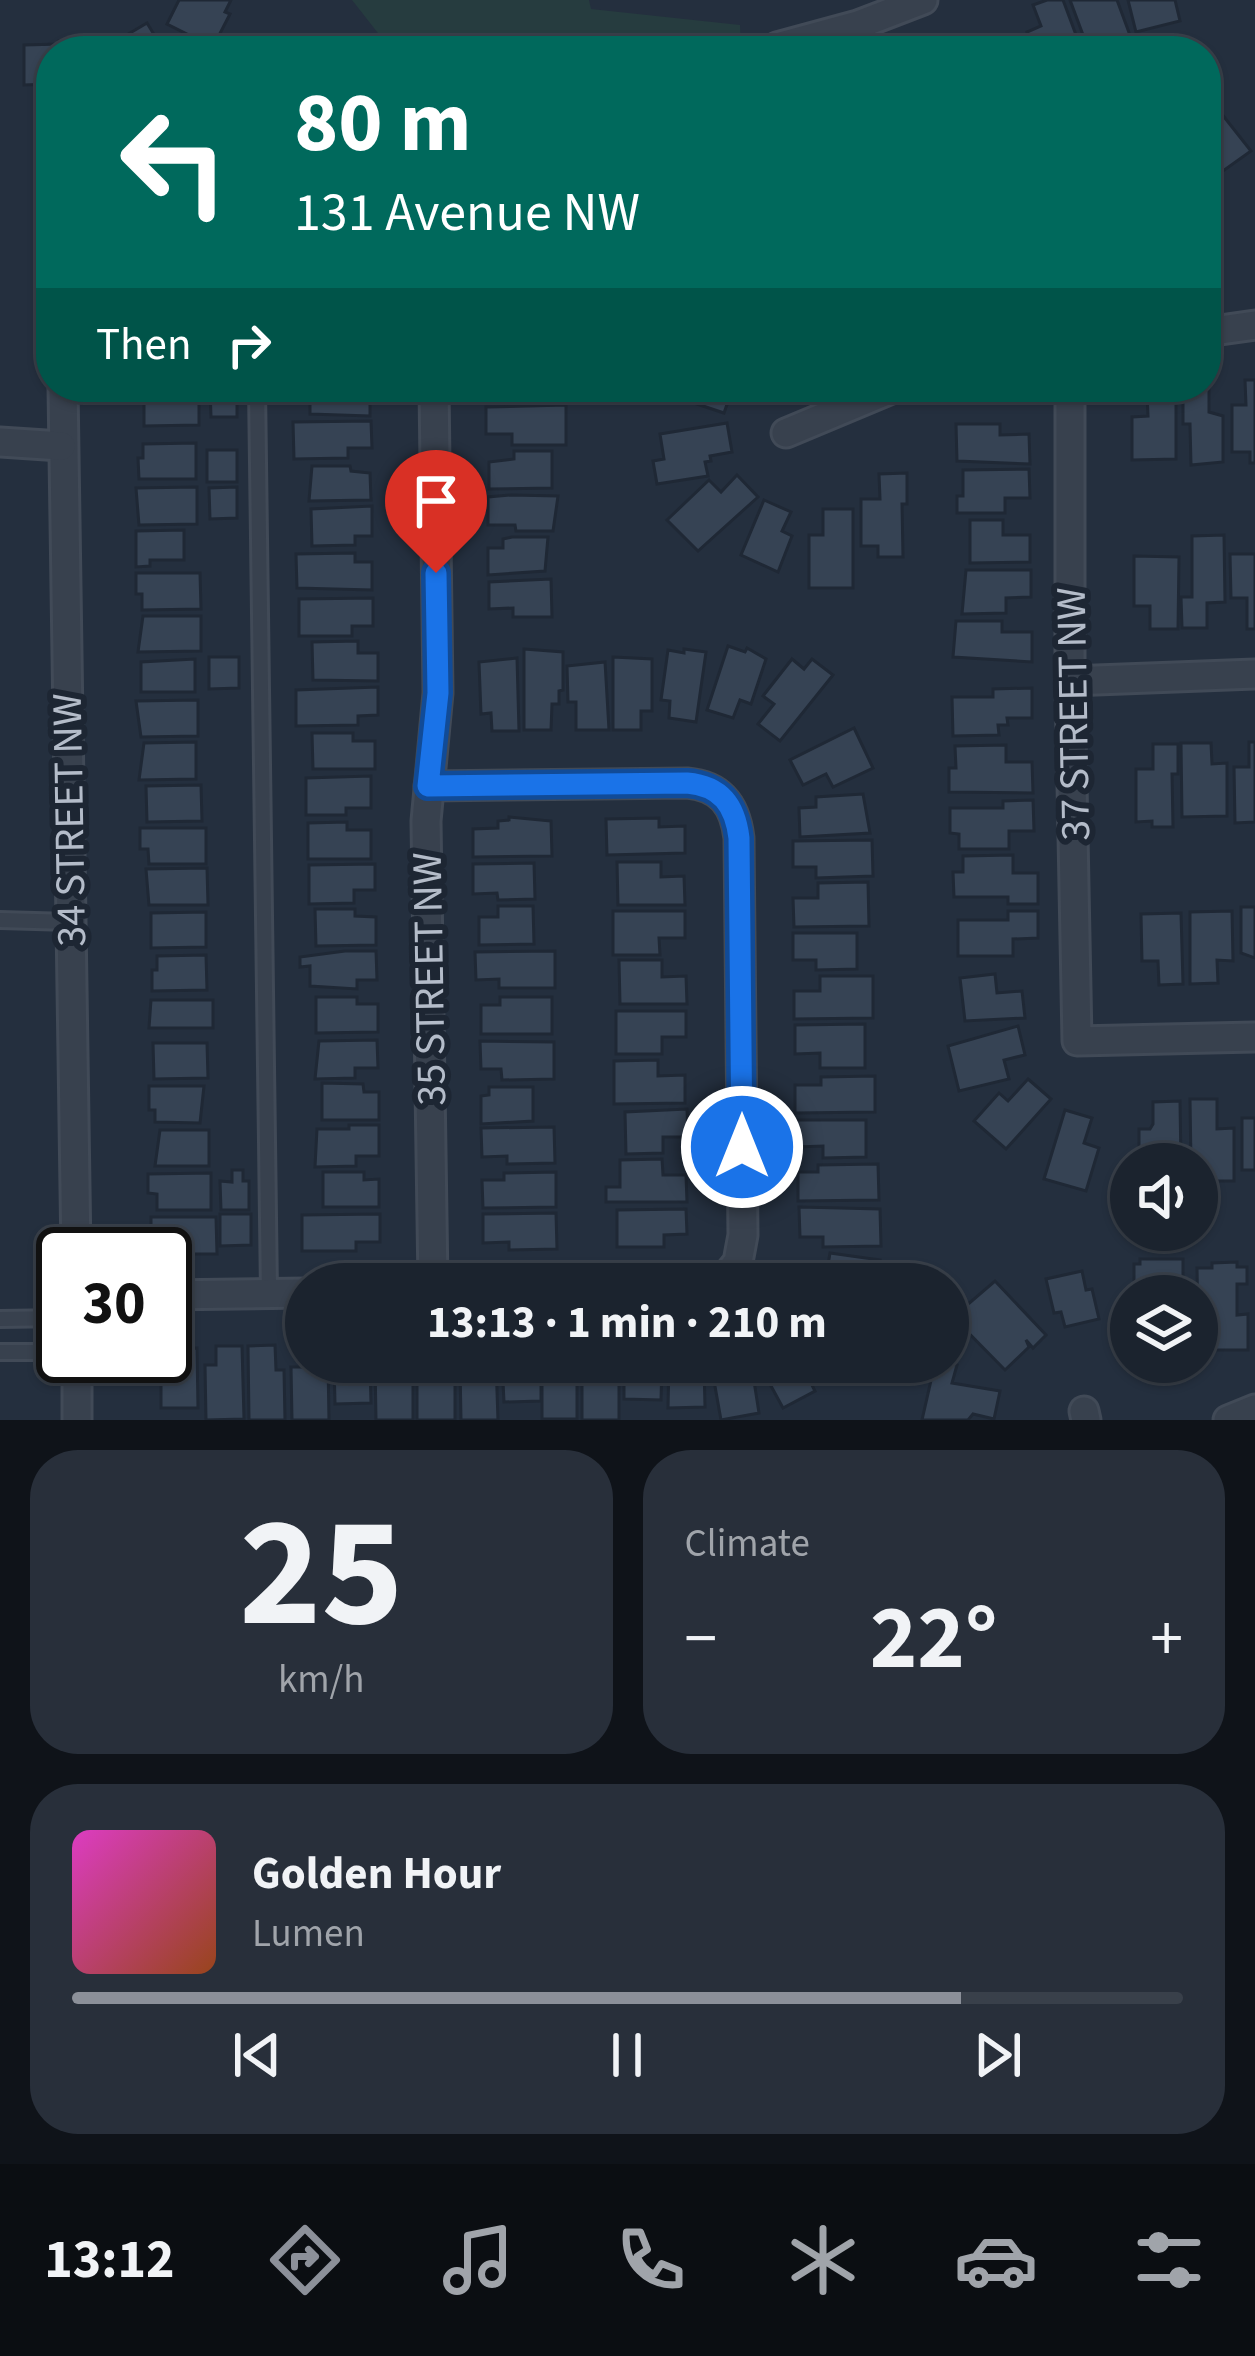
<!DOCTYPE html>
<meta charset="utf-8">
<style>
:root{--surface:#1b232e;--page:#282f3a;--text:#f1f3f6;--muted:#a0a4aa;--line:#39404a;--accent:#8c9099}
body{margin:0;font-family:"Source Sans 3",sans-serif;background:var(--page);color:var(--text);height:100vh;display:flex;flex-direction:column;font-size:45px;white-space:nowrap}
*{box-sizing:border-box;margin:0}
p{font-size:39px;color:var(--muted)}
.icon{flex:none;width:66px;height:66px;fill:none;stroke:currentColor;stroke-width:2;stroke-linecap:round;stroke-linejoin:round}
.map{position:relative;height:1420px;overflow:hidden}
.details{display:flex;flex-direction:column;gap:30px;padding:30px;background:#0f1319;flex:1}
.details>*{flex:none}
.banner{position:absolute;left:36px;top:36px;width:1185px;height:366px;border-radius:48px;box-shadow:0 3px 9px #0004,0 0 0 3px var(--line);background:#00695c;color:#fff;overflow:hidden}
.controls{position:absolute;left:1110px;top:1143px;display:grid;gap:24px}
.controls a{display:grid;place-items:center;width:108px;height:108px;border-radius:50%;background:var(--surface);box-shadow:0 3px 9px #0004,0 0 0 3px var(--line);font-size:60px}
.speed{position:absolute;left:36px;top:1227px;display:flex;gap:24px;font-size:60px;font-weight:700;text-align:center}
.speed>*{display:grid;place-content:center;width:156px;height:156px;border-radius:50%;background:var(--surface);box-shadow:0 3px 9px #0004,0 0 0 3px var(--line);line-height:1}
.speed .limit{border:6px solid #111;border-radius:18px;background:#fff;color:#111}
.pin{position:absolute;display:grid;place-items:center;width:102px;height:102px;color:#fff;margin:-123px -51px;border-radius:50% 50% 50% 0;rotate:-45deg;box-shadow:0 0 12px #0007}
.pin .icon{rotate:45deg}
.me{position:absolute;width:132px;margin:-66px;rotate:0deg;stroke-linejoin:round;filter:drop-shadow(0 0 9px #0008)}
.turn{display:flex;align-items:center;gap:42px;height:252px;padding:0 60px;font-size:54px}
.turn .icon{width:156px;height:156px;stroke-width:2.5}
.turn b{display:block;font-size:84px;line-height:102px}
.then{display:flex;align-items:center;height:114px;padding:0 60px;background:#0003;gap:24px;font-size:45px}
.big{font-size:90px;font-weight:700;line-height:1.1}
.details .tile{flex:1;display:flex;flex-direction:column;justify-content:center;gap:18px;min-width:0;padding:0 42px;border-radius:48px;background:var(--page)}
.details .dial{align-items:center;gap:0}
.dial b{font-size:156px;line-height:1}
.song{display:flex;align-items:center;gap:36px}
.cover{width:144px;height:144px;border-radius:18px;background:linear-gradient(135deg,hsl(310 70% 55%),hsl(20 70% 35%))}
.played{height:12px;border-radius:6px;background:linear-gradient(90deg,var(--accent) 80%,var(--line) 80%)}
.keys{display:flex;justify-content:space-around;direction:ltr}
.heat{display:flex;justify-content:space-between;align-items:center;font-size:66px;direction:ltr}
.details .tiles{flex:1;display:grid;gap:30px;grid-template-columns:1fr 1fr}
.tile:last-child{grid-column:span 2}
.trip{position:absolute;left:285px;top:1263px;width:684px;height:120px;border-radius:60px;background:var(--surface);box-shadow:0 3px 9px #0004,0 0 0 3px var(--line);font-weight:700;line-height:120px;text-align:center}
.dock{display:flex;height:192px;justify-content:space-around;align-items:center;background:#0b0e12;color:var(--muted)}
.dock .icon{width:84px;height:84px}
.dock .current{color:var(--accent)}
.dock b{font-size:54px;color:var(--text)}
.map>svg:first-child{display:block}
</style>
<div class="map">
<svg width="1255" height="1420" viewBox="0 0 1255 1420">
<rect width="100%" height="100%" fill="#242f3e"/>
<path fill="#263c3f" d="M352,0H589L591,9L740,25L741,50L620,43L610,51H392Z"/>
<g fill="#364354" stroke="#1f2835" stroke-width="3">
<path d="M179,0H231L225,12L230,14L213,47L167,24Z"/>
<path d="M1047,0H1063L1082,51H1034L1027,32L1041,26L1033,5Z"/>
<path d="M1070,0H1117L1131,38L1089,51Z"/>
<path d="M1128,0H1175L1180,21L1136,32Z"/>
<path d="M147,23L164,51H118L113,43Z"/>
<path d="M59,41H94V51H51V84L24,85V45L59,44Z"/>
<path d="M1206,94L1251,151L1223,171L1209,150L1206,152Z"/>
<path d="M1245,380H1255V463H1250V452H1232V405H1246Z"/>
<path d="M310,387H370V416L310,414Z"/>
<path d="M488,387H560V400L488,401Z"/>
<path d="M669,387H733L724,413L694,403L696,397Z"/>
<path d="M1183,387H1209V412L1223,416V462L1191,465L1190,424H1183Z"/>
<path d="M199,388V425L144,426V389Z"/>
<path d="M210,388H237V417H211Z"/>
<path d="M1147,393H1176V459L1132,460V417L1148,416Z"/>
<path d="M566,405V445H512V434H486V407Z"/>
<path d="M371,421L372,448H348V458L294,459L293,422Z"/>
<path d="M727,423L732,452L710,456L711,461L705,462L708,476L657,484L653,461L664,459L660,434Z"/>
<path d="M956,424H1000V435L1029,434L1030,464L957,461Z"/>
<path d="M196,443V479H139L138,458H143V444Z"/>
<rect x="207" y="450" width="30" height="32"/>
<path d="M514,451H552V488L489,489V462L514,459Z"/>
<path d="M312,466H350L351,471L370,473L371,500L309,501Z"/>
<path d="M1029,469L1030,498H1005V513H957V496H963V470Z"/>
<path d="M907,473V504H902L903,557H878V546H861V499H880L879,474Z"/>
<path d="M737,475L758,497L698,551L667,520L709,480L721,492Z"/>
<path d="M197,487V524L139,525L136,488Z"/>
<path d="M237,487V518L210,519L209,488Z"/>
<path d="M511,495L558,496L553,531H516L515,525H488V497Z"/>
<path d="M764,500L791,512L782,531L792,536L778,572L741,555Z"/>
<path d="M372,506V536H355V545L312,546L311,509Z"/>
<path d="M823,509H853V588H809V535H823Z"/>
<path d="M970,520H1003V535H1030V562L970,563Z"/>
<path d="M184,530V560H150V566L136,567V531Z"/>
<path d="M1224,535L1225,602L1207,603V628H1182L1181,597H1192V536Z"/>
<path d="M512,537H548L545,571L488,575V548H503V539Z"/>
<path d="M355,553V562H372V590L297,588L296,554Z"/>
<path d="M1230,554H1255V629H1247V598H1231Z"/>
<path d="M1134,556L1179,557L1178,629H1150V606H1134Z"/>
<path d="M966,570H1031V597L1006,598V613L962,614Z"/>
<path d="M136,573H200L201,609L142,610V594H136Z"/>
<path d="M551,579L552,617H513V608L489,609V582Z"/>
<path d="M373,598V626H352V636H299V599Z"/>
<path d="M143,616H201V651L138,652Z"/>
<path d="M956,621H1002V632H1032V662L953,657Z"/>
<path d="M358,641V653H378V681L313,680L312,642Z"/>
<path d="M728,646L745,652L747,648L766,659L751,704L740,700L733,718L707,710Z"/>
<path d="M524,649L563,652V690L559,691V704H552L551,730H524Z"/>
<path d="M684,649L706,652L696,722L669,718L670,701L661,700L668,650L684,653Z"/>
<path d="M209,657H239V688L209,689Z"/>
<path d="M613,657L652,659V711H641V730H613Z"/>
<path d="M517,658L519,731H492L491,713L481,714L479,662Z"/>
<path d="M195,659V692H141V662Z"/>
<path d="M792,659L804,669L812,659L833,675L780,741L758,724L774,704L763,696Z"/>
<path d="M605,662L609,730H576V702H568L567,666Z"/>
<path d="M378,687V715L358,716V725L296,726V690Z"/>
<path d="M1032,688V718H1007L1008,725H998L999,735L953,736L952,697H993V689Z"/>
<path d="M198,700V736L141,737L136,701Z"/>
<path d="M854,728L873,768L833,787L826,774L803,785L790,760Z"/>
<path d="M312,733H353V741H375V769H313Z"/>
<path d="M196,742V779L139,780L144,743Z"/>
<path d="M1249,742H1255V822L1235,823L1234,767H1249Z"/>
<path d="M1181,743H1211L1212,764L1227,763V816L1182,817Z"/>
<path d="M1153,744H1178V774H1172L1173,827H1152V821L1136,822V769H1153Z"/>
<path d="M1006,745V762H1032L1033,793L949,792V768H956L955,746Z"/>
<path d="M371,776V808H346V815H306V778Z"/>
<path d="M201,785L202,821L147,822L146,786Z"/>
<path d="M863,794L870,833L800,837L799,808L816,807V797Z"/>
<path d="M1033,800L1034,831H1009V849H959V834L950,833V808H1003V801Z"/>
<path d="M509,817L551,821L552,856L473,857V829L498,828V821L509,820Z"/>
<path d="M659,818V827L685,826V853L607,855L606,819Z"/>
<path d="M347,822V830H371V859H308V823Z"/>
<path d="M140,828H206V864H149L148,849H140Z"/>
<path d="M872,840L873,876L816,878V867H793V841Z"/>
<path d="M1013,855V873H1038V904H1008V897H954L953,872H963V856Z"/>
<path d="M617,862H661V877L684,876L685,905H618Z"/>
<path d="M534,863L535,899L498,900L497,893L473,894V864Z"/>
<path d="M375,864V890H354V903L309,904V865Z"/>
<path d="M207,868L208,905H149L146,869Z"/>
<path d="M868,882L869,926L794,927L793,898H818V883Z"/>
<path d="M498,906H533L534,944L479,945V917H498Z"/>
<path d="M1241,907H1255V958L1241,953Z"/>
<path d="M315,909H355V916L376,917V945L316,946Z"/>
<path d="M613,911H685V938H659L660,955H613Z"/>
<path d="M1008,911H1038V938L1013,939V956H958V920H1008Z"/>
<path d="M1232,911L1233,961L1217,960L1218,983L1190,984V912Z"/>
<path d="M206,912V947L151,948V913Z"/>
<path d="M1181,913L1183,984L1159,985L1158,961H1142L1141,914Z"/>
<path d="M793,933H857V969L816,970V960H793Z"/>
<path d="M345,951H376L377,980H357V989L310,986V966L300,967V957Z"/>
<path d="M555,951V988H499V979L476,980L475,952Z"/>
<path d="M206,955L207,990L152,991V970H157V956Z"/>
<path d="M619,960H662V977L686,976L687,1004H620Z"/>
<path d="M995,974L997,993L1022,991L1025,1018L965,1021L960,978Z"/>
<path d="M820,976H873V1018L794,1019V991H820Z"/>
<path d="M316,997H357V1004H378V1032L316,1033Z"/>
<path d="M500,997H552V1034H481V1005H500Z"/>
<path d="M151,1000H213V1028H149Z"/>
<path d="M616,1011H686V1037H662V1054H616Z"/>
<path d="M865,1024V1068H820V1053L795,1054V1025Z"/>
<path d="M1018,1026L1025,1055L1004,1060L1009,1079L959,1091L948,1046Z"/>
<path d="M377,1040L378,1068H355V1078L315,1079L319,1041Z"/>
<path d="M480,1041L554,1042V1079L502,1080L501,1069H481Z"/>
<path d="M153,1043H207L208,1078L154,1079Z"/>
<path d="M658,1060V1076L685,1075V1103L614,1104V1061Z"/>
<path d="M875,1076V1112L795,1113V1085H821V1077Z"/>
<path d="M1028,1079L1051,1099L1006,1149L974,1121L999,1093L1008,1101Z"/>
<path d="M322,1083L363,1084L364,1092H379V1120H322Z"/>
<path d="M149,1086H204L200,1123L155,1122V1110H149Z"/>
<path d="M489,1087H533V1121L481,1124V1096L489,1095Z"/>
<path d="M1190,1099H1217V1129L1234,1128V1181H1197V1164H1191Z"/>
<path d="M1180,1101L1181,1164H1139V1129H1150L1153,1124V1102Z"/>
<path d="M687,1109L688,1137H663V1153L626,1154L625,1112Z"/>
<path d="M1065,1110L1092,1118L1084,1143L1099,1148L1086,1191L1044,1179Z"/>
<rect x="1242" y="1118" width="13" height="52"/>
<path d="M795,1120H866V1157L823,1158V1146L796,1147Z"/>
<path d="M349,1125H379V1156H356V1166L315,1167L317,1129H349Z"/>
<path d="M554,1127L555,1163L507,1164V1156L482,1157L481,1128Z"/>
<path d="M160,1130H209V1166H155Z"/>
<path d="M662,1159L663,1175H686L687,1202H606V1187H620V1160Z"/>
<path d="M878,1164L879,1200L798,1201V1172H818V1165Z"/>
<path d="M232,1170H243V1181H249V1210H221L220,1181L232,1182Z"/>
<path d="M323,1172H364V1180L379,1179V1207H323Z"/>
<path d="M556,1172V1207L483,1208L482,1180H504V1173Z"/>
<path d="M211,1173V1210H157V1194L148,1193V1174Z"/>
<path d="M799,1207L880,1209L881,1246L823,1247V1237H800Z"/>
<path d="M686,1209L687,1234L664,1235V1247H617V1210Z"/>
<path d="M556,1213L557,1249L509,1250V1242L483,1243V1214Z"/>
<path d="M220,1214H251V1245L220,1246Z"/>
<path d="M380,1214V1242H356V1251H302V1215Z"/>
<path d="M151,1217H216L217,1254H158V1238H151Z"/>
<path d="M830,1253L880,1260L877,1284H806L809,1262L828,1265Z"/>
<path d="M1140,1259H1183V1296L1134,1295V1264H1140Z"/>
<path d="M1237,1262V1267H1247V1284H1237V1315L1248,1314V1350H1211V1326L1198,1323L1197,1268H1212V1263Z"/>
<path d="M1082,1271L1086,1290L1092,1289L1099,1319L1065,1327L1061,1312L1054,1313L1046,1279Z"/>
<path d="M995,1281L1046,1335L1033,1348L1026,1340L1029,1347L1005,1370L953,1317Z"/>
<path d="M306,1344V1362H328L329,1420H292L291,1367H301V1345Z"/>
<path d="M275,1345L276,1370H284L285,1420H249L248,1346Z"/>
<path d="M216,1346H242L244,1419L206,1420L205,1365H216Z"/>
<path d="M197,1348L198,1408H161V1369H170L169,1349Z"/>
<path d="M334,1362L370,1365L371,1403L335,1404Z"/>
<path d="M375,1362H413V1420H376Z"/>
<path d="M417,1362L455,1365V1420H417Z"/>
<path d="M469,1362H496L498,1420H461L460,1367H469Z"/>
<path d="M502,1362H541V1401L504,1402Z"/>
<rect x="542" y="1362" width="35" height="57"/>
<rect x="582" y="1362" width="37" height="58"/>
<path d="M662,1362L661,1400L624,1399V1363Z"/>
<path d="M669,1362H695V1366H704L705,1407L668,1408Z"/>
<path d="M724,1362H751L759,1413L721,1420L713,1375L726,1373Z"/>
<path d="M758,1362H800L815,1391L783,1408Z"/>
<path d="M929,1362L957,1365L952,1383L1000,1391L994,1419L973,1414L968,1420H922L932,1376L925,1374Z"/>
</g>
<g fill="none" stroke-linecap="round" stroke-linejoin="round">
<g stroke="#414a57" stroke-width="20">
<g id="lane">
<path d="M257,387L269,1293"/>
<path d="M0,920L70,922"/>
<path d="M0,1319L63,1318"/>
<path d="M0,1352H63"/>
</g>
</g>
<g stroke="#414a57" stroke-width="33">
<g id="street">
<path d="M777,47L858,25L923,0"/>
<path d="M1206,332L1255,325"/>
<path d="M63,387L76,1254"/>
<path d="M1070,387V681L1077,1041L1255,1037"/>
<path d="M786,433L896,387"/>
<path d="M0,442L61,446"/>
<path d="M1070,681L1255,674"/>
<path d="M429,786L687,783C721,786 735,805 739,838L743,1235L738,1262L720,1284"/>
<path d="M433,1284L426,821L438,693L434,387"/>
<path d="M165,1295L306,1293"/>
<path d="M77,1356V1420"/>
<path d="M1084,1411L1086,1420"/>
<path d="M1228,1420L1255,1409"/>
</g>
</g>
<use href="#lane" stroke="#38414e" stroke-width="14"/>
<use href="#street" stroke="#38414e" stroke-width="27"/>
</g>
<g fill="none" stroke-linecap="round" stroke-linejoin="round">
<g stroke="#114b97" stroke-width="30">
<path id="route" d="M436,573L438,693L428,786L687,783C721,786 735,805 739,838L742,1147"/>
</g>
<use href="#route" stroke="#1a73e8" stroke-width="21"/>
</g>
<g text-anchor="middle" stroke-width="12" stroke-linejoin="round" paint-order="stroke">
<g font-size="42" fill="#b4bcc9" stroke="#1d2633">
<text transform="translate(1072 714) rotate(-91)" y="15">37 STREET NW</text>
<text transform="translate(68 820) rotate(-91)" y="15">34 STREET NW</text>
<text transform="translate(428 979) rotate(-91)" y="15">35 STREET NW</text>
</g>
</g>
</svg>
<div class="controls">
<a><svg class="icon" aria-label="sound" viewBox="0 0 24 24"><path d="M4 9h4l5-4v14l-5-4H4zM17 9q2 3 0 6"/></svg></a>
<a><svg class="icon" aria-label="layers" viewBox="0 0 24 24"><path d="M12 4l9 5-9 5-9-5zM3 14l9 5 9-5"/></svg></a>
</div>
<div class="speed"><div class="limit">30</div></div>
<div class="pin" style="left:436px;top:573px;background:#d93025"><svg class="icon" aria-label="arrive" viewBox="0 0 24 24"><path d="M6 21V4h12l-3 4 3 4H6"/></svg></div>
<svg class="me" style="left:742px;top:1147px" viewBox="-20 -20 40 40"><circle r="17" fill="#1a73e8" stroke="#fff" stroke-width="3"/><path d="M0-11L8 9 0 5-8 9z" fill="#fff"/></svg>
<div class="trip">13:13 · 1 min · 210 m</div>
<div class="banner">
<div class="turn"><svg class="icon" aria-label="left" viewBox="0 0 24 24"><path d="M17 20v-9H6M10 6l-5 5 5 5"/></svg><div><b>80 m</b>131 Avenue NW</div></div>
<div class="then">Then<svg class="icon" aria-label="right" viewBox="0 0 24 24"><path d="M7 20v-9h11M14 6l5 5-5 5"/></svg></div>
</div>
</div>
<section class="details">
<div class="tiles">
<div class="tile dial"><b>25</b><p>km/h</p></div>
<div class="tile"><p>Climate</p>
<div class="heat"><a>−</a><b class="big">22°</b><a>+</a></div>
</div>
<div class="tile">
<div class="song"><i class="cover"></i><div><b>Golden Hour</b><p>Lumen</p></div></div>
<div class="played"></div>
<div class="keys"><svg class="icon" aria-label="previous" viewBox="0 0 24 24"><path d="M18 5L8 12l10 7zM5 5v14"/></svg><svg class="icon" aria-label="pause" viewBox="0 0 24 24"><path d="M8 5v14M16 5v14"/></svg><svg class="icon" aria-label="next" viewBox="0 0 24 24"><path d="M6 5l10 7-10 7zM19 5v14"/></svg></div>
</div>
</div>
</section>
<nav class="dock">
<b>13:12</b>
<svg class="icon current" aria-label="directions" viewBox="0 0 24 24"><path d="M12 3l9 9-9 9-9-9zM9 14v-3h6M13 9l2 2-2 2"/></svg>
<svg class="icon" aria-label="music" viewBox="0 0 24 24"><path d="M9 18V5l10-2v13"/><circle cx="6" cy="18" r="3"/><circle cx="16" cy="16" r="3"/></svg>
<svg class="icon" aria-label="phone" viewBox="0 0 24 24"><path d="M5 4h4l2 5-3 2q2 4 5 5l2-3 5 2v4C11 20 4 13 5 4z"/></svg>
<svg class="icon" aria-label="climate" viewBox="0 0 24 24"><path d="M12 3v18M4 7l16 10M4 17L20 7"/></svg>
<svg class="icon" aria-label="car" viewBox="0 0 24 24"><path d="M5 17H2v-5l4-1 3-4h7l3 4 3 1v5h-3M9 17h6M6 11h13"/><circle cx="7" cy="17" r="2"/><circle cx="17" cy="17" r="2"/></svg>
<svg class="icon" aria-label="filters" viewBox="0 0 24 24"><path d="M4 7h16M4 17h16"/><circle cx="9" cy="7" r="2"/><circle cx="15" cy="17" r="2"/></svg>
</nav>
